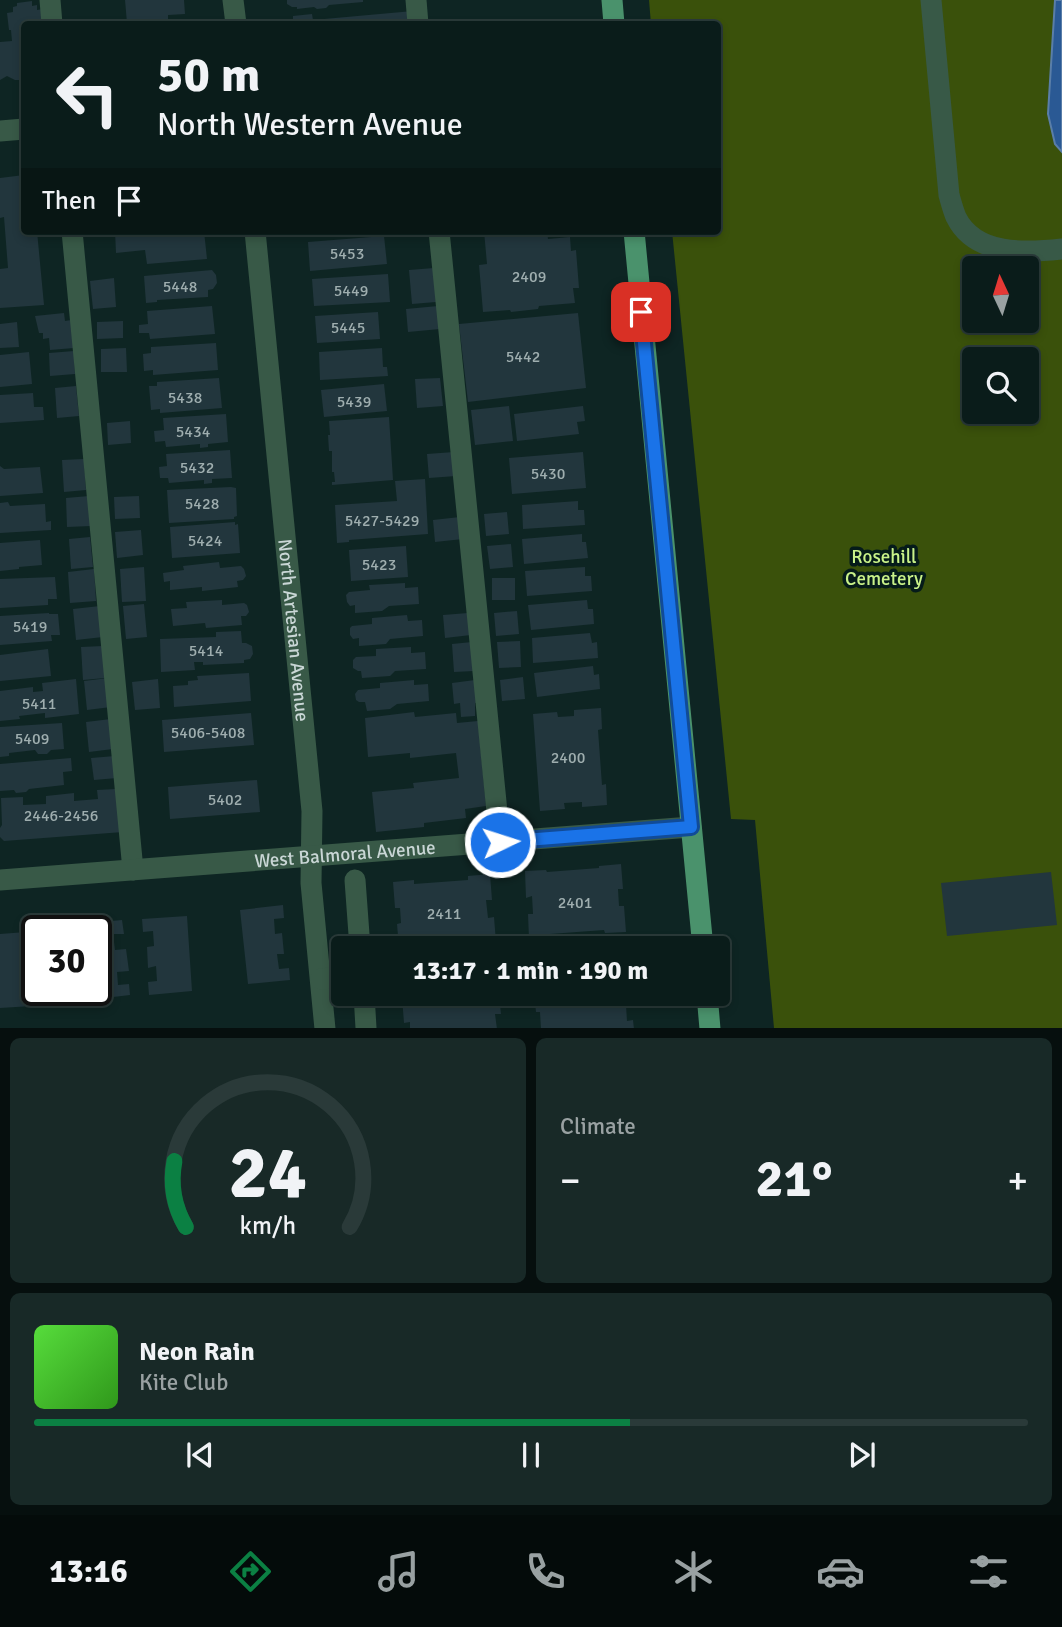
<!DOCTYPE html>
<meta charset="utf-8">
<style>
:root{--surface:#0a1c1a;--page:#182927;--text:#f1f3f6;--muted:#99a1a2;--line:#2a3a39;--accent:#0b8043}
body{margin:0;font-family:Signika,sans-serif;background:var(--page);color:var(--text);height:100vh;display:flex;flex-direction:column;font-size:26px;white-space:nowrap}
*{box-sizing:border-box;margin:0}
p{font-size:23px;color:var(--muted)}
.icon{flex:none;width:38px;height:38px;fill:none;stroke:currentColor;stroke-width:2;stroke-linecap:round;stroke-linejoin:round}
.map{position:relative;height:1028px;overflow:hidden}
.sheet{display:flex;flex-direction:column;gap:10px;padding:10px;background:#060f0e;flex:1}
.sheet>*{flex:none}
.guide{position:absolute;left:21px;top:21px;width:700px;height:214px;border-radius:7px;box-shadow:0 4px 10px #0003,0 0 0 2px var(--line);background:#0a1c1a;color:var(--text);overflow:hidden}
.needle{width:46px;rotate:356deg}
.controls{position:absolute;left:962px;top:256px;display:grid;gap:14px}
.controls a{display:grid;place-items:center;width:77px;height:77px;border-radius:7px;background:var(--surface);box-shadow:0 4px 10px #0003,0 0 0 2px var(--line);font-size:35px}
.speed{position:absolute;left:21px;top:915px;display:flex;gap:14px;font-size:35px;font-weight:700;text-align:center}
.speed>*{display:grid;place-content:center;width:91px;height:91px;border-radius:50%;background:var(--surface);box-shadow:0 4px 10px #0003,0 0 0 2px var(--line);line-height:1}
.speed .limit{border:4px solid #111;border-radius:10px;background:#fff;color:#111}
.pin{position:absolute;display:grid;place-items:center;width:60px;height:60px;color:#fff;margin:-30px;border-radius:14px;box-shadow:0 4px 10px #0006}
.me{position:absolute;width:77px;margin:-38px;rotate:86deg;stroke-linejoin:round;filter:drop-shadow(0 0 5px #0008)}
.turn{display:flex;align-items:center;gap:24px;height:147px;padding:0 21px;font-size:32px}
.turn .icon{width:91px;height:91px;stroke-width:2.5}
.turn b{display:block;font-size:49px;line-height:60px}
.then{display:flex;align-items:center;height:66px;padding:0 21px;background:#0003;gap:14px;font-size:26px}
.big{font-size:52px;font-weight:700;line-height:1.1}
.sheet .widget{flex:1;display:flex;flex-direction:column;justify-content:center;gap:10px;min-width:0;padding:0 24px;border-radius:10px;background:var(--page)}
.sheet .dial{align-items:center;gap:0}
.dial svg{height:182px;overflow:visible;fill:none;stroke:var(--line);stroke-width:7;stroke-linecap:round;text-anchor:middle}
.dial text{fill:var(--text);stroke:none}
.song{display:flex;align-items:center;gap:21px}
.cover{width:84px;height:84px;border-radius:10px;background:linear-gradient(135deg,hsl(110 70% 55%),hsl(110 70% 35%))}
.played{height:7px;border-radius:4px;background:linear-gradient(90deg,var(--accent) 60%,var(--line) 60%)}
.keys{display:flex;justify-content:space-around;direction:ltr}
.heat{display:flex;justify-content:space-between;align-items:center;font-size:38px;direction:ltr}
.sheet .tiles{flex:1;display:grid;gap:10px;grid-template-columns:1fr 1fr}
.widget:last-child{grid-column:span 2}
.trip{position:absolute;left:331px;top:936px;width:399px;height:70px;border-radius:7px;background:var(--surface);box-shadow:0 4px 10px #0003,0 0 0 2px var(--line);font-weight:700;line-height:70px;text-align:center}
.dock{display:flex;height:112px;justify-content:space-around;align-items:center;background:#040b0a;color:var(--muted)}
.dock .icon{width:49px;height:49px}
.dock .current{color:var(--accent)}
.dock b{font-size:32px;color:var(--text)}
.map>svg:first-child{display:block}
</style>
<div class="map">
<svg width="1062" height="1029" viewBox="0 0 1062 1029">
<rect width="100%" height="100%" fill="#0e2523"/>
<path fill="#3a510b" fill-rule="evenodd" d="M649,0H1062V1028H774L755,820L731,819L672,231H718V24H651ZM975,268H1027V320H975ZM975,359H1027V411H975Z"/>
<path fill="#2a5994" stroke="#5a7ea8" stroke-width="2" d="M1055,0H1062V152L1055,144L1048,114Z"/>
<g fill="#22363d">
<path d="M125,0H184L185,14L168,15V20L127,23Z"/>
<path d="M287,0H363V2L329,5L326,8L317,9L314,7L297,9V7H292L287,4Z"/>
<path d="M32,1V6L37,5V10L43,9L44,24H24V77L20,80H15L7,76L0,80V42L12,41L11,30H9L7,13L13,12V7L17,6V3Z"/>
<path d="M413,11L414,24H287L289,19H293V16L312,14L313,20Z"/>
<path d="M24,175V231H37L44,305L0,308V269L8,268L4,217L0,218V178Z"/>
<path d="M115,231H204L207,259L147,264L145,250L116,253Z"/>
<path d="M484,231H547L548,239L570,237L571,251L576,250L579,288H573L575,303L539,306L538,309L511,312L510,310L483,312L479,265L487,264Z"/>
<path d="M384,236L387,264L310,271L308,242Z"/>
<path d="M434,268L436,302L412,304L409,270Z"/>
<path d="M212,270L216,275L217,283L213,289L208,290V297L157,300V302L146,303L144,276Z"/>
<path d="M388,274L390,302L314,306L312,279Z"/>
<path d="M114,278L116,307L93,309L90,281Z"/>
<path d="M212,306L215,334L150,339L149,333H139V325L148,324L147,311Z"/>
<path d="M438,306L440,329L408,332L406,309Z"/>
<path d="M378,312L380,339L317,343L315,316Z"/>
<path d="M64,313L65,321L71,320L74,348L50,350L49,338L43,339V333H39L35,316Z"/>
<path d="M578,313L586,388L468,402L459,324Z"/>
<path d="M123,321V338L97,339V322Z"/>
<path d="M17,322L19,347L0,348V324Z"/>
<path d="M216,343L218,370L153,375V370L144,371L143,354L151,353V347Z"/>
<path d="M126,348L127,372H101V349Z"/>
<path d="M382,348L383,367H387L388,376L320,380L319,352Z"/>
<path d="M74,351L75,374L50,376L49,353Z"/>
<path d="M29,352L32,384L0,387V355Z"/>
<path d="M219,378L222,408L160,413V409L151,410L149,386H157V382Z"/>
<path d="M440,378L443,406L417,408L415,379Z"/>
<path d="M384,384L387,411L324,417L321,390Z"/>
<path d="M76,386L79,416L57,418L55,388Z"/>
<path d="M33,393L34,407H43L44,420L0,423V395Z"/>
<path d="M509,406L513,441L475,445L471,410Z"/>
<path d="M583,406L585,421L577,422L579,434L517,441L514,414Z"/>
<path d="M226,414L228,442L208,444V447L200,448V444L166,447L165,441L155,442L154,431L164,430L163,418Z"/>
<path d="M389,417L393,480L332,485V482H335L334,472H332V451H329L328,435H330L329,421Z"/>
<path d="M130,421L131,443L108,445L107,423Z"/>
<path d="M230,450L232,478L212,479V483L204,484V480L169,483L168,478H160L159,467L167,466L166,454Z"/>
<path d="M454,452L456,476L429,478L427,454Z"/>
<path d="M583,452L586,488L512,494L509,458Z"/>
<path d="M84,459L86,490L64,492L62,460Z"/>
<path d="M0,466L4,469L40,467L43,493L0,496Z"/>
<path d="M425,479L428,534L349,540V542L337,543L335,505L397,501L395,481Z"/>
<path d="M231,487L236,488L237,516L234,517V519L169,523L167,490Z"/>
<path d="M89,496L91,526L67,527L66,498Z"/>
<path d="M139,496L140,518L115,519L114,497Z"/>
<path d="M578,501V510H584L585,525L523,529L522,505Z"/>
<path d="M8,502L10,506L45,504L46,522L51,521V530L0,533V503Z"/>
<path d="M507,512L509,534L486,536L484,514Z"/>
<path d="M460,517L463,539L435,542L433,520Z"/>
<path d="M235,522V525L238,524L240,553L172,558L170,527Z"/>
<path d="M141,530L143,555L117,558L115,532Z"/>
<path d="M582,534V542H586L588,558L524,564L522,539Z"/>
<path d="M90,537L93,567L71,569L69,539Z"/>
<path d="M40,540L42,565L19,567V569L0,571V543Z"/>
<path d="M511,544L513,567L490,569L487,546Z"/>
<path d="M406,546L408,577L351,581L349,550Z"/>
<path d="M219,562L220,568L241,566L244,569L246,576L243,580L237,581L238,587L202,591V587L170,590V581L164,582L163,573L184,570L183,566Z"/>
<path d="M144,567L146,601L122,602L120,569Z"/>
<path d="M585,567V576H591L592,591L527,596L525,571Z"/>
<path d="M94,569L96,601L70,603L68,572Z"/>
<path d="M55,577L57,599H48V605L0,608V579Z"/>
<rect x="492" y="578" width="23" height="22"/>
<path d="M405,583V588L418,587L419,604L389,606L382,611L355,613V605L350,606L347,602L346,595L349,592L370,590L369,585Z"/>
<path d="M222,600V605L244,603L247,605L249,612L246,616H241L242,625L206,628L205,623L173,626L171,609L187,608L186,602Z"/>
<path d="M587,600L588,609H593L594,624L531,630L528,605Z"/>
<path d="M144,604L147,637L126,639L123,606Z"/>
<path d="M100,606L103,637L76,640L73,609Z"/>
<path d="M517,611L519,634L496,636L494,613Z"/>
<path d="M49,613V614H58L60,635H51L52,641L0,645V616Z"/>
<path d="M468,613L471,635L445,638L443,615Z"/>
<path d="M407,615L408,621L422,620L423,636L390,639L386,644L359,646V638L353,639L350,635V628L352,626L372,624V618Z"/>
<path d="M241,631L242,643H246L252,646L253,654L250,659L244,660V663L203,665V662H194L195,670L161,672L160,639L216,637V632Z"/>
<path d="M590,633L592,643L597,642L598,658L533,663L532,638Z"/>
<path d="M520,641L521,667L499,668L497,642Z"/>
<path d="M472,642L474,671L454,672L452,644Z"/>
<path d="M103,646L105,678L83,680L81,647Z"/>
<path d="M411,647V653L425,652L426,669L395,671L390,676L362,678L361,671H358L353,668V660L356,657L376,656V649Z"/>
<path d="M48,649L51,676L0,681V655Z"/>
<path d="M593,666L594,675L599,674L600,689L537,697L534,673Z"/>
<path d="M249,673L251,701L174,707L173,686L188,685V681L198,680L197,676Z"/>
<path d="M523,677L525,699L502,701L500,680Z"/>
<path d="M108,678L111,707L87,710L84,681Z"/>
<path d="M76,679L79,714L45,718V713L19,716L20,719L0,721V691L33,687V692L43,691L42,683Z"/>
<path d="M158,679L160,708L135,710L132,682Z"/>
<path d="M414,680V685L428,684L429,701L397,704L390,709L367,711L365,702H359L356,700L355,694L358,690L380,688V683Z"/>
<path d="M475,680L477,703H475V716L461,717L460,703L454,704L452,683Z"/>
<path d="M601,708L602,729L598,730L602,785L606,784L607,805L582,807V802L564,803L565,809L540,811L533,714L557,712L558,717L574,716V710Z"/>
<path d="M414,712L415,717L456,713L457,723L478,721L486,806L465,809L466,818L424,823V827L376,832L372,792L414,788L413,783L459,778L456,753L410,758V753L368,757L365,718Z"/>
<path d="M251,713L254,745L164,752L162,720Z"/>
<path d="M111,719L113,749L89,752L86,722Z"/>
<path d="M62,723L64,749L51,750L47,754H38L35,750L9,753V756L0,757V727Z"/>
<path d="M115,756L117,778L94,780L91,758Z"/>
<path d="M71,758L72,771L63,772L64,785L29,789L26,792L16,793L14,790L0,791V764Z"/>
<path d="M257,780L260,812L170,819L168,787Z"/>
<path d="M116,789L123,832L4,841L0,837V828L2,825L1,798L23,797V805L46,804V796L74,793V801L98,799L97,790Z"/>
<path d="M621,864L623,889H618L619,906H624L626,932L605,933L604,930L550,934V938L529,939L528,914H533L532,896L526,898L525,871L546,870L547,872L599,868V866Z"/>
<path d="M1051,872L1057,925L947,936L941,883Z"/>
<path d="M490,874L492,900H486L488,918L494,917L496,942L474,943V942L420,945V948H399L397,924L401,923L400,908H395L393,882L414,880V884L468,880V876Z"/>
<path d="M283,905L284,918L274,919L275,934L282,933L284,954H277L279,969L289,968L290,980L248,984L240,910Z"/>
<path d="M187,916L192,991L149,995L148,982L157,981L156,966L148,968L147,947L154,946L153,931L143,932L142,919Z"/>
<path d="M122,920L124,934H113L115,950L126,949L129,971L117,972L118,985L129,984L130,995L88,1000L87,990H96V931H80L79,924Z"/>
<path d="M26,932L32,1006L0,1008V934Z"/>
<path d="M476,994H499L501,1014H495L497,1029H410V1022L404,1023L402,997L424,995V998Z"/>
<path d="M534,994H631L632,1004L626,1005L627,1021L633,1020L634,1029H541L540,1012H536Z"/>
</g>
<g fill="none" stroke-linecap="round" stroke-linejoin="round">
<g stroke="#385947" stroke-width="21">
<path d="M50,0L52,24"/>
<path d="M233,0L236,24"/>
<path d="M416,0L418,24"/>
<path d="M931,0L949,195C951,202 953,210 956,217C975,256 1026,253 1062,249"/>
<path d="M0,131L24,129"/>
<path d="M72,231L133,870"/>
<path id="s1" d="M255,231L312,811L311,883L325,1029"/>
<path d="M439,231L500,842"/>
<path id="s2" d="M0,880L691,827"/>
<path d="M355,880L360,948"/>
<path d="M321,979L343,977"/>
<path d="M364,994L366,1028"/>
</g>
<g stroke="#4a926c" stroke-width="21">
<path d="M612,0L614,24"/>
<path d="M634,231L703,948"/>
<path d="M707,994L710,1029"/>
</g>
</g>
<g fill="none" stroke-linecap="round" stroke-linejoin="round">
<g stroke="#114b97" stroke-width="18">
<path id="route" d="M500,842L691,827L641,312"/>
</g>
<use href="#route" stroke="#1a73e8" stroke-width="12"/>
</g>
<g text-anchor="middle" stroke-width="7" stroke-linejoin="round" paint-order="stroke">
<g font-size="16" fill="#9faeaf">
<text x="347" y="259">5453</text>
<text x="529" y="282">2409</text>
<text x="180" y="292">5448</text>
<text x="351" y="296">5449</text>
<text x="348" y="333">5445</text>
<text x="523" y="362">5442</text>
<text x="185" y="403">5438</text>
<text x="354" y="407">5439</text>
<text x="193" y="437">5434</text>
<text x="197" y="473">5432</text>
<text x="548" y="479">5430</text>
<text x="202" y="509">5428</text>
<text x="382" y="526">5427-5429</text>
<text x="205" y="546">5424</text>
<text x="379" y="570">5423</text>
<text x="30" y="632">5419</text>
<text x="206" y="656">5414</text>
<text x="39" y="709">5411</text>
<text x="208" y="738">5406-5408</text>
<text x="32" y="744">5409</text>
<text x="568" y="763">2400</text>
<text x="225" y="805">5402</text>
<text x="61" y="821">2446-2456</text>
<text x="575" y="908">2401</text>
<text x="444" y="919">2411</text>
</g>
<g font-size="19" fill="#c9f289" stroke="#051b1a">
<text x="884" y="563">Rosehill<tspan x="884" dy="22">Cemetery</tspan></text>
</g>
<g font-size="19" fill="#c9d6d5" stroke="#051b1a">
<text dy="7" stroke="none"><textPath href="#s1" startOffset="401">North Artesian Avenue</textPath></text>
<text dy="7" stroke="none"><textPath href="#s2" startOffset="346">West Balmoral Avenue</textPath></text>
</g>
</g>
</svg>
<div class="controls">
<a><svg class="needle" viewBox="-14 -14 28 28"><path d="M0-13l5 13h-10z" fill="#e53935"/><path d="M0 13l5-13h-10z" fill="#99a1a2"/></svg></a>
<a><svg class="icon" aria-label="search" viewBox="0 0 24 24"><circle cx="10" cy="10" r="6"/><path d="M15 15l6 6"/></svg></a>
</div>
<div class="speed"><div class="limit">30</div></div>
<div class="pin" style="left:641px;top:312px;background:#d93025"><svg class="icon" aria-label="arrive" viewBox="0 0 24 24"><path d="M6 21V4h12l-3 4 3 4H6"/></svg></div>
<svg class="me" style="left:500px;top:842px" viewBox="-20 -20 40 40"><circle r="17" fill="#1a73e8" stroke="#fff" stroke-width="3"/><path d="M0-11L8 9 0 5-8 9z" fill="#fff"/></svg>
<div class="trip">13:17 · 1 min · 190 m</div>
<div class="guide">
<div class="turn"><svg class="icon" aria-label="left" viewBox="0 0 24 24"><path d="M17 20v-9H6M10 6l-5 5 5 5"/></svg><div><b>50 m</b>North Western Avenue</div></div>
<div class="then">Then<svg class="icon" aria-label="arrive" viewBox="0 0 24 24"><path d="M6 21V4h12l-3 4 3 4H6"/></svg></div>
</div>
</div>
<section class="sheet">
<div class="tiles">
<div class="widget dial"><svg viewBox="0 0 100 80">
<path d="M14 69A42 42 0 1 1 86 69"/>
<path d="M14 69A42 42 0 0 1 9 40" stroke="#0b8043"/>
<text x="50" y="56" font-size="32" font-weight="700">24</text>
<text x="50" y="72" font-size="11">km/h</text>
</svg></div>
<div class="widget"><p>Climate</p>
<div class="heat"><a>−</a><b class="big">21°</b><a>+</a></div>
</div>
<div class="widget">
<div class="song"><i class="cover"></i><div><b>Neon Rain</b><p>Kite Club</p></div></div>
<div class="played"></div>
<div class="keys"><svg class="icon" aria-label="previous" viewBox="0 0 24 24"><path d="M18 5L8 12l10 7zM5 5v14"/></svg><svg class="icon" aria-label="pause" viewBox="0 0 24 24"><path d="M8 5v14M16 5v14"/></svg><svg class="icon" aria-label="next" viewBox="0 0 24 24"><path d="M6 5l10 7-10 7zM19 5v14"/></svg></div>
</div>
</div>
</section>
<nav class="dock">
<b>13:16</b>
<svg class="icon current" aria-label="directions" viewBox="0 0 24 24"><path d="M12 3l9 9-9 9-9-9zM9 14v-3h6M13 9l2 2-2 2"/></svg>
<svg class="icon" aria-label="music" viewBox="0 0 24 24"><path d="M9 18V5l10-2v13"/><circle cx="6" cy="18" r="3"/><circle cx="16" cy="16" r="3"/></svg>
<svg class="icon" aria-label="phone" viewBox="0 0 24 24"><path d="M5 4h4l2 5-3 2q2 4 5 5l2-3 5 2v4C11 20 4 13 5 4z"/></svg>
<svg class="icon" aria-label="climate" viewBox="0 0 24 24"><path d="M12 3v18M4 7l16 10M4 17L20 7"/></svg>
<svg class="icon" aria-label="car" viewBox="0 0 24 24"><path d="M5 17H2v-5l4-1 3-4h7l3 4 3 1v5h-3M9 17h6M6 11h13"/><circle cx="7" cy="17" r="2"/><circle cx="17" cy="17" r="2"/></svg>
<svg class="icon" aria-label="filters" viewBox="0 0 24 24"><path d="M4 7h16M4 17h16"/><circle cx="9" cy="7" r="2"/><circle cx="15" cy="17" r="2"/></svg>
</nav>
